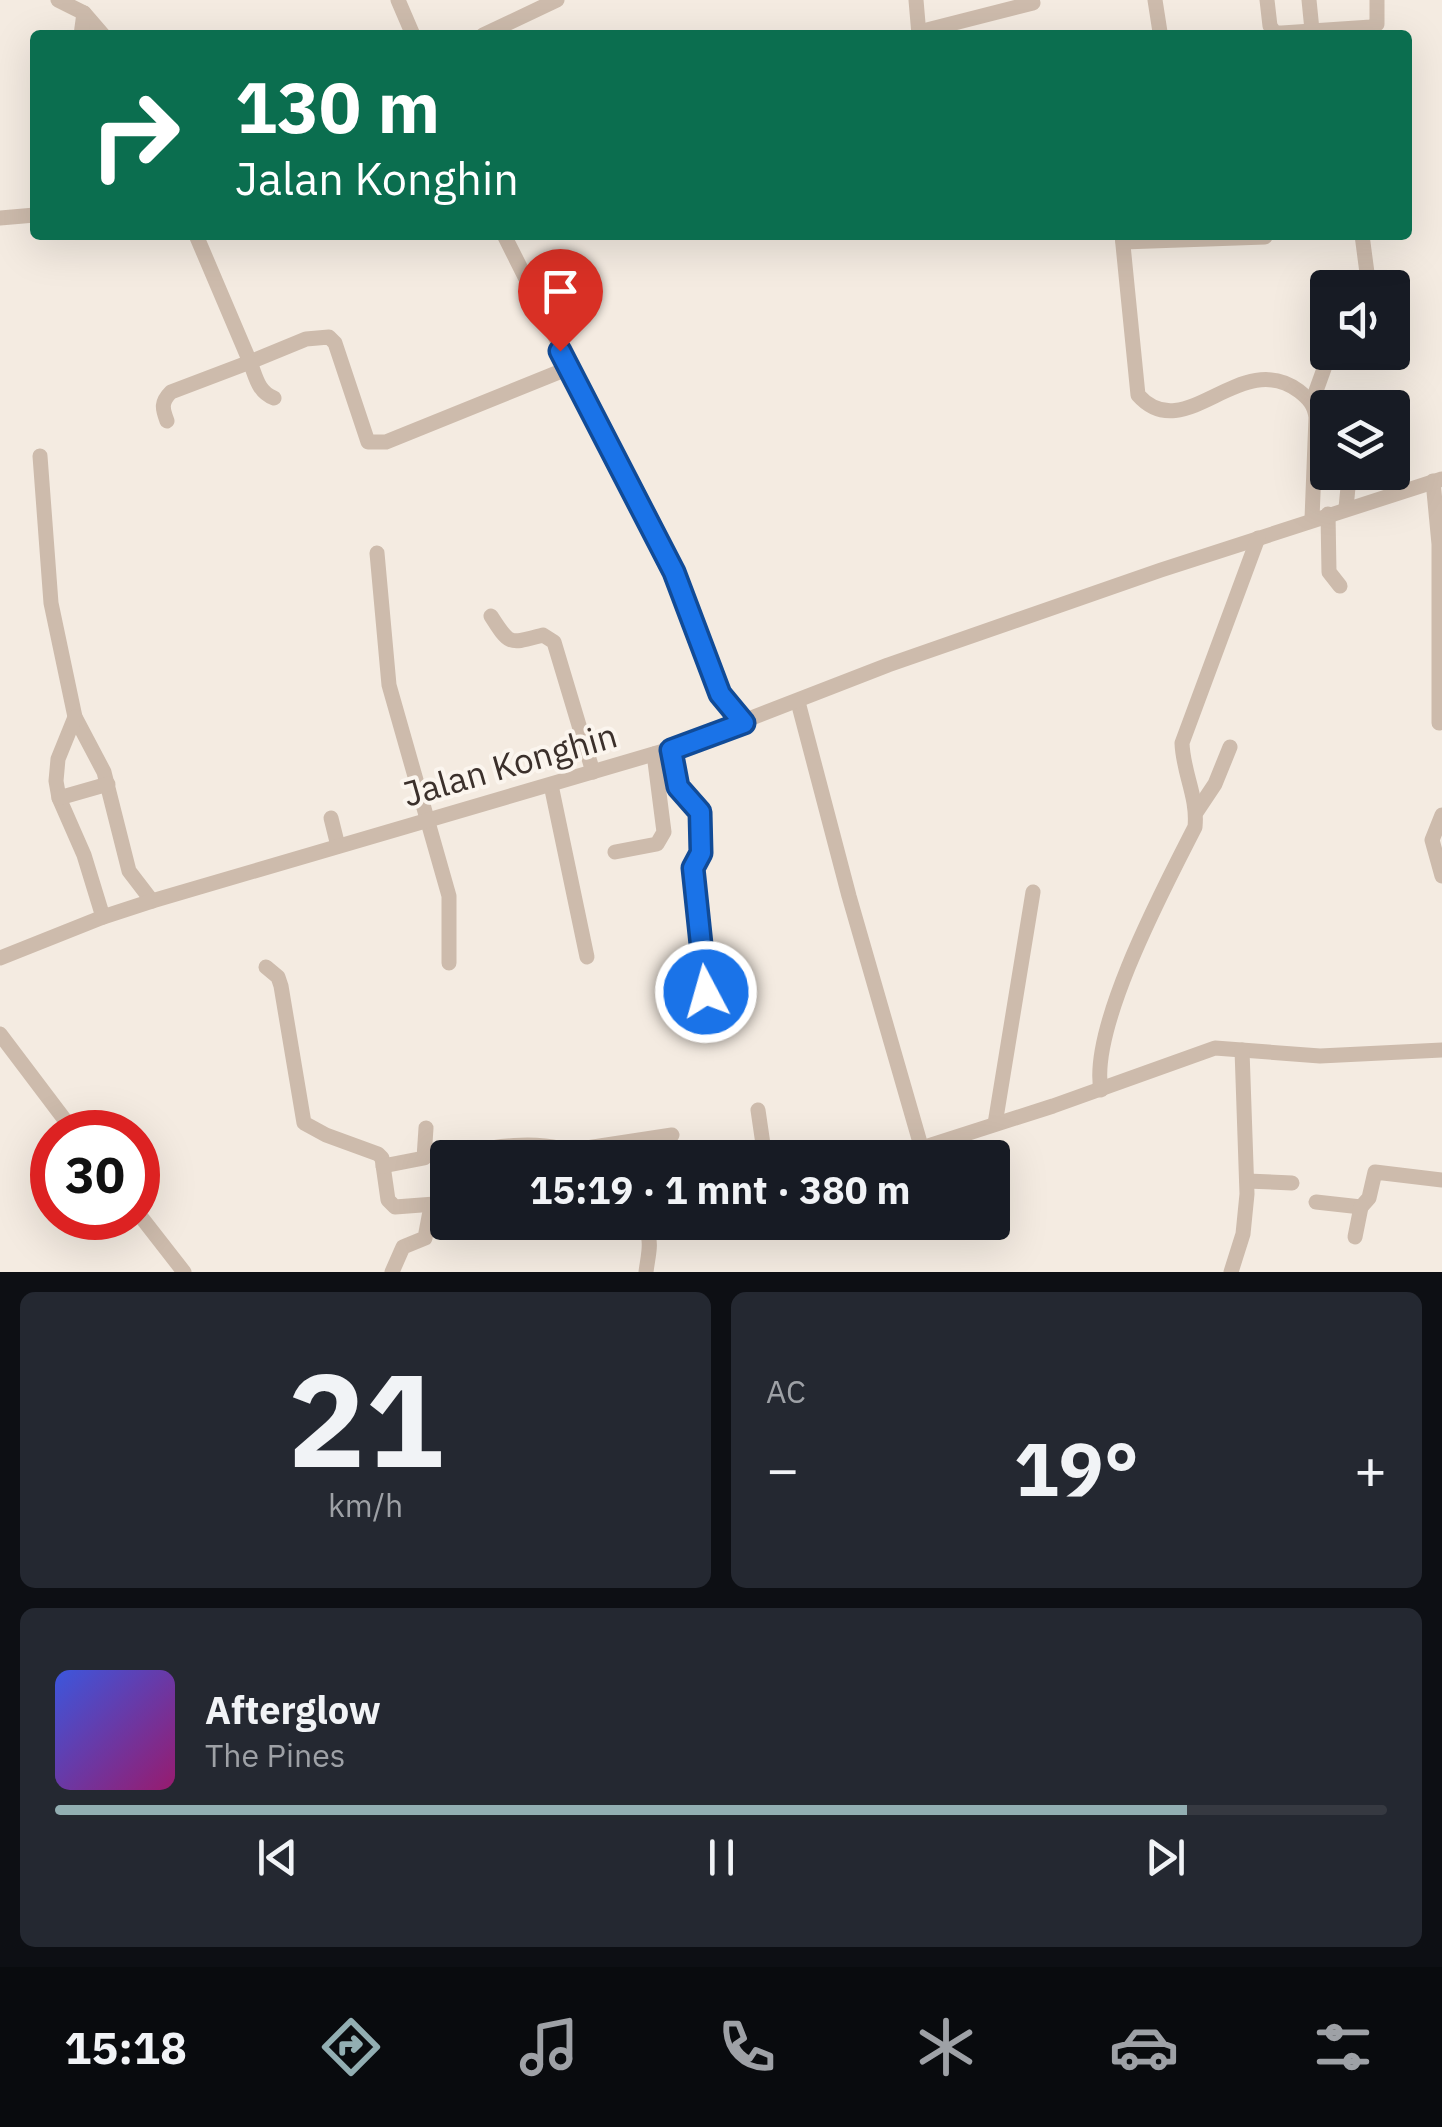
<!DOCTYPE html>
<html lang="id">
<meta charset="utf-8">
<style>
:root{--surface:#171b24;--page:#242831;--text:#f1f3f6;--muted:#9ea1a6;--line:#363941;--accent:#92aeb2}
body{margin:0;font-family:"IBM Plex Sans",sans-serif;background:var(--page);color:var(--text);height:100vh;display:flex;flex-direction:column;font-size:38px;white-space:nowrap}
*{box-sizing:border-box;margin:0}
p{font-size:32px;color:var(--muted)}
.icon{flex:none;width:55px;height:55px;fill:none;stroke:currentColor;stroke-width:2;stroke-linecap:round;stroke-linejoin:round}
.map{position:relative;height:1272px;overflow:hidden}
.details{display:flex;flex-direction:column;gap:20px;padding:20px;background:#0d0f14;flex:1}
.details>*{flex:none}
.guide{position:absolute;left:30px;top:30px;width:1382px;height:210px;border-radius:10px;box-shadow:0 10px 40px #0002;background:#0b6e4f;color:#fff;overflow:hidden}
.buttons{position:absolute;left:1310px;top:270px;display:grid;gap:20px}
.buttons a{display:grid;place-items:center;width:100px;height:100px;border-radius:10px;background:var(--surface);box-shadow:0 10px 40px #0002;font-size:50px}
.speed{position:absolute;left:30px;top:1110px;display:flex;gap:20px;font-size:50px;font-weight:700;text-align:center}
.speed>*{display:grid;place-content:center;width:130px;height:130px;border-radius:50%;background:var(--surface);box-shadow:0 10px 40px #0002;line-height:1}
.speed .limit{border:15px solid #d22;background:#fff;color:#111}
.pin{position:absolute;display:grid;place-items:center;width:85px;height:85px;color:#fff;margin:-102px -42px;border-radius:50% 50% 50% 0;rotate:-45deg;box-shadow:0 0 10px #0007}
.pin .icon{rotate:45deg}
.me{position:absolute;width:110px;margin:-55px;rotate:354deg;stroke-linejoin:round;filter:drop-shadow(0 0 8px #0008)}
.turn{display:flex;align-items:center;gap:35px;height:210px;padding:0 40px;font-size:45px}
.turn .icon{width:130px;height:130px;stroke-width:2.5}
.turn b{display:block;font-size:70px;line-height:85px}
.big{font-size:75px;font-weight:700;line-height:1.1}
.details .widget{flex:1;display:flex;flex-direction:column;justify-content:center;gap:15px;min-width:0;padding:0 35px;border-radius:15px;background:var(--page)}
.details .dial{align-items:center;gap:0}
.dial b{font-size:130px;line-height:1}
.song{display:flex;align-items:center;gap:30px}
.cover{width:120px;height:120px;border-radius:15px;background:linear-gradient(135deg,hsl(230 70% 55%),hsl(320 70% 35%))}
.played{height:10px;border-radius:5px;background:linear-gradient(90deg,var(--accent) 85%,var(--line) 85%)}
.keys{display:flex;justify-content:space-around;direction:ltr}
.heat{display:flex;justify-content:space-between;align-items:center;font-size:55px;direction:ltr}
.details .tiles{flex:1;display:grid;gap:20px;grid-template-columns:1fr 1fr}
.widget:last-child{grid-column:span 2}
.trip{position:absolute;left:430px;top:1140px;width:580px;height:100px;border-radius:10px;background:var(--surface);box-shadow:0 10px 40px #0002;font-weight:700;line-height:100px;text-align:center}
.tab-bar{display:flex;height:160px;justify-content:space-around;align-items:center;background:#090b0e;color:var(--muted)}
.tab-bar .icon{width:70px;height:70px}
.tab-bar .selected{color:var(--accent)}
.tab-bar b{font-size:45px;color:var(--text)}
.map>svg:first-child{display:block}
</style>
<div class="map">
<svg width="1442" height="1272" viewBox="0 0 1442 1272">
<rect width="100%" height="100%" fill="#f4ebe1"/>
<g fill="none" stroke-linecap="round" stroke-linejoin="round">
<g stroke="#cdbbac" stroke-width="15">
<path d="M58,0L84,13L103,35"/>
<path d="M398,0L413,35"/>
<path d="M916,0L919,35"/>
<path d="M1155,0L1160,32"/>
<path d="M1267,0L1270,26L1275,33H1282L1371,27L1377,24V0"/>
<path d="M1309,0L1312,30"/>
<path d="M919,32L1033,3"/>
<path d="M81,35L84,13"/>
<path d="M483,35L557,0"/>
<path d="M0,218L35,215"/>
<path d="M196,235L250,362L306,339L329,337L335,343L368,442H386L569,368"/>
<path d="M504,235L674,573L720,694L744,723"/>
<path d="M1122,235L1138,395C1185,448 1240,347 1299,391C1309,399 1314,404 1316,417L1312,519"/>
<path d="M1362,235L1369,288"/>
<path d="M1123,242L1265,237"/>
<path d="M1312,402L1330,352"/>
<path d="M167,421C162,408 161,402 171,392L250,362C256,377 258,392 274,398"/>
<path d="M40,456L51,603L75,717L104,772L129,871L152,901"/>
<path d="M1433,481L1439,544V723"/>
<path d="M1346,508L1349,477"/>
<path d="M1328,514L1329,572L1340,586"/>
<path d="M377,553L389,685L449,896V963"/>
<path d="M491,616C510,646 509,644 543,635L554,642L593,772"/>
<path d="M798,702L849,896L921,1146"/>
<path d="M75,717L58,759L56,781L59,798L84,855L103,917"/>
<path d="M671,750L678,787L699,812L701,853L693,868L706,993L698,1011L684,1027"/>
<path d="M551,785L587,957"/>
<path d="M59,798L108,784"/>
<path d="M1197,811L1215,784L1230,747"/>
<path d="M1442,815L1432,840L1442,876"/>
<path d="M331,818L338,846"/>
<path d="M615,852L657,844L664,832L654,754"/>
<path d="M0,958L103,917L152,901L674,748L888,665L1161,570L1442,479"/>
<path d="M266,967L278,977L281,986L304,1123L326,1135L378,1154L382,1158L388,1200L395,1207L448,1203"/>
<path d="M0,1034L74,1132"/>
<path d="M1101,1090C1089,1028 1165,886 1195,827C1198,797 1183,773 1182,743L1258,538"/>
<path d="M758,1110L765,1158"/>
<path d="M995,1124L1033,892"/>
<path d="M465,1158C479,1144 548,1141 567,1151L672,1135"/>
<path d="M891,1158L1053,1106L1215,1048L1320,1056L1442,1050"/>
<path d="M383,1166L424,1158L426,1128"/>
<path d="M1247,1181L1292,1183"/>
<path d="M1316,1202L1361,1207L1369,1198L1375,1172L1442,1180"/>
<path d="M138,1213L184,1272"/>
<path d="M625,1222C658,1227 649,1247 646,1272"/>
<path d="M647,1232L699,1222"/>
<path d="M1355,1237L1361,1207"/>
<path d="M392,1272L403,1247L425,1238L431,1206"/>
<path d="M1231,1272L1243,1234L1247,1194L1242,1050"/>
</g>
</g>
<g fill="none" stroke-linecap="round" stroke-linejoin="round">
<g stroke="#114b97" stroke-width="25">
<path id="route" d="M560,351L674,572L720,694L744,723L671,750L678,787L700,812L701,853L693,868L706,992"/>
</g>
<use href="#route" stroke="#1a73e8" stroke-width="18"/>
</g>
<g text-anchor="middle" stroke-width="8" stroke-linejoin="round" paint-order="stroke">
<g font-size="35" fill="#3b302b" stroke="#fbf5ee">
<text transform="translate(510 765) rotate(-16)" y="12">Jalan Konghin</text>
</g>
</g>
</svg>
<div class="buttons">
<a><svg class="icon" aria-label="sound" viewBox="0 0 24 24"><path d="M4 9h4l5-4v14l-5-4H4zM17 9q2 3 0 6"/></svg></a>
<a><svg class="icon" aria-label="layers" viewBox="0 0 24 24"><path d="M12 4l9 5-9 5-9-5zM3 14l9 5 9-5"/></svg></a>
</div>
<div class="speed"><div class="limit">30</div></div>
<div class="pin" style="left:560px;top:351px;background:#d93025"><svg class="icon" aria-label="arrive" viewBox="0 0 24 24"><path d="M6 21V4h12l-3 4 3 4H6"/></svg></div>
<svg class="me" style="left:706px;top:992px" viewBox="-20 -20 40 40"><circle r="17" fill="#1a73e8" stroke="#fff" stroke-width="3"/><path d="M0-11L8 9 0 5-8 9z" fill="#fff"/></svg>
<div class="trip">15:19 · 1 mnt · 380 m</div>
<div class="guide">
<div class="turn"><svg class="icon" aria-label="right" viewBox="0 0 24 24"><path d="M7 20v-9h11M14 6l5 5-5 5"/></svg><div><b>130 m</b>Jalan Konghin</div></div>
</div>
</div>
<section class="details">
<div class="tiles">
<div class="widget dial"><b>21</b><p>km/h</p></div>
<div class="widget"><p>AC</p>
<div class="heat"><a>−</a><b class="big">19°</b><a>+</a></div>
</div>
<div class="widget">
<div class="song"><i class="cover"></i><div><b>Afterglow</b><p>The Pines</p></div></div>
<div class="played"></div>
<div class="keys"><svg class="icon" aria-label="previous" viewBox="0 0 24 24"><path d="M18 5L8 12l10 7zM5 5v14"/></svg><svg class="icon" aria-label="pause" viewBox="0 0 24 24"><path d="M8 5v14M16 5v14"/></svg><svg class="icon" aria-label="next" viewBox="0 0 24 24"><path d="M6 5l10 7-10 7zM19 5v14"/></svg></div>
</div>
</div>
</section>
<nav class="tab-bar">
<b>15:18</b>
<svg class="icon selected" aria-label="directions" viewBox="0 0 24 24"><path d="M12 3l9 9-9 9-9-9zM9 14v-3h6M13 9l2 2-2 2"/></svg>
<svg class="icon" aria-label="music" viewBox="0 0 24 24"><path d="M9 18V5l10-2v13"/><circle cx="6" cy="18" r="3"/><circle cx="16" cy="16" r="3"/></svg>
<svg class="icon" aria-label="phone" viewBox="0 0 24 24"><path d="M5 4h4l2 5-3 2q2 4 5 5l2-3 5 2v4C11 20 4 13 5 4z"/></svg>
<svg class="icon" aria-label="climate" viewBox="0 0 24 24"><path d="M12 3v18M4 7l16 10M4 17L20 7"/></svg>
<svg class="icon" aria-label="car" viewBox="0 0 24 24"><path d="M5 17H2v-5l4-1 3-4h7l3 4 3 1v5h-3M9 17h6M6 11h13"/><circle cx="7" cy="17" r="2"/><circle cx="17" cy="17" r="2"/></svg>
<svg class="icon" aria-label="filters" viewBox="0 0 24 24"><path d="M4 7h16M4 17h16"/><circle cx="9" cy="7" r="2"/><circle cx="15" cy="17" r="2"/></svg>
</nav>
